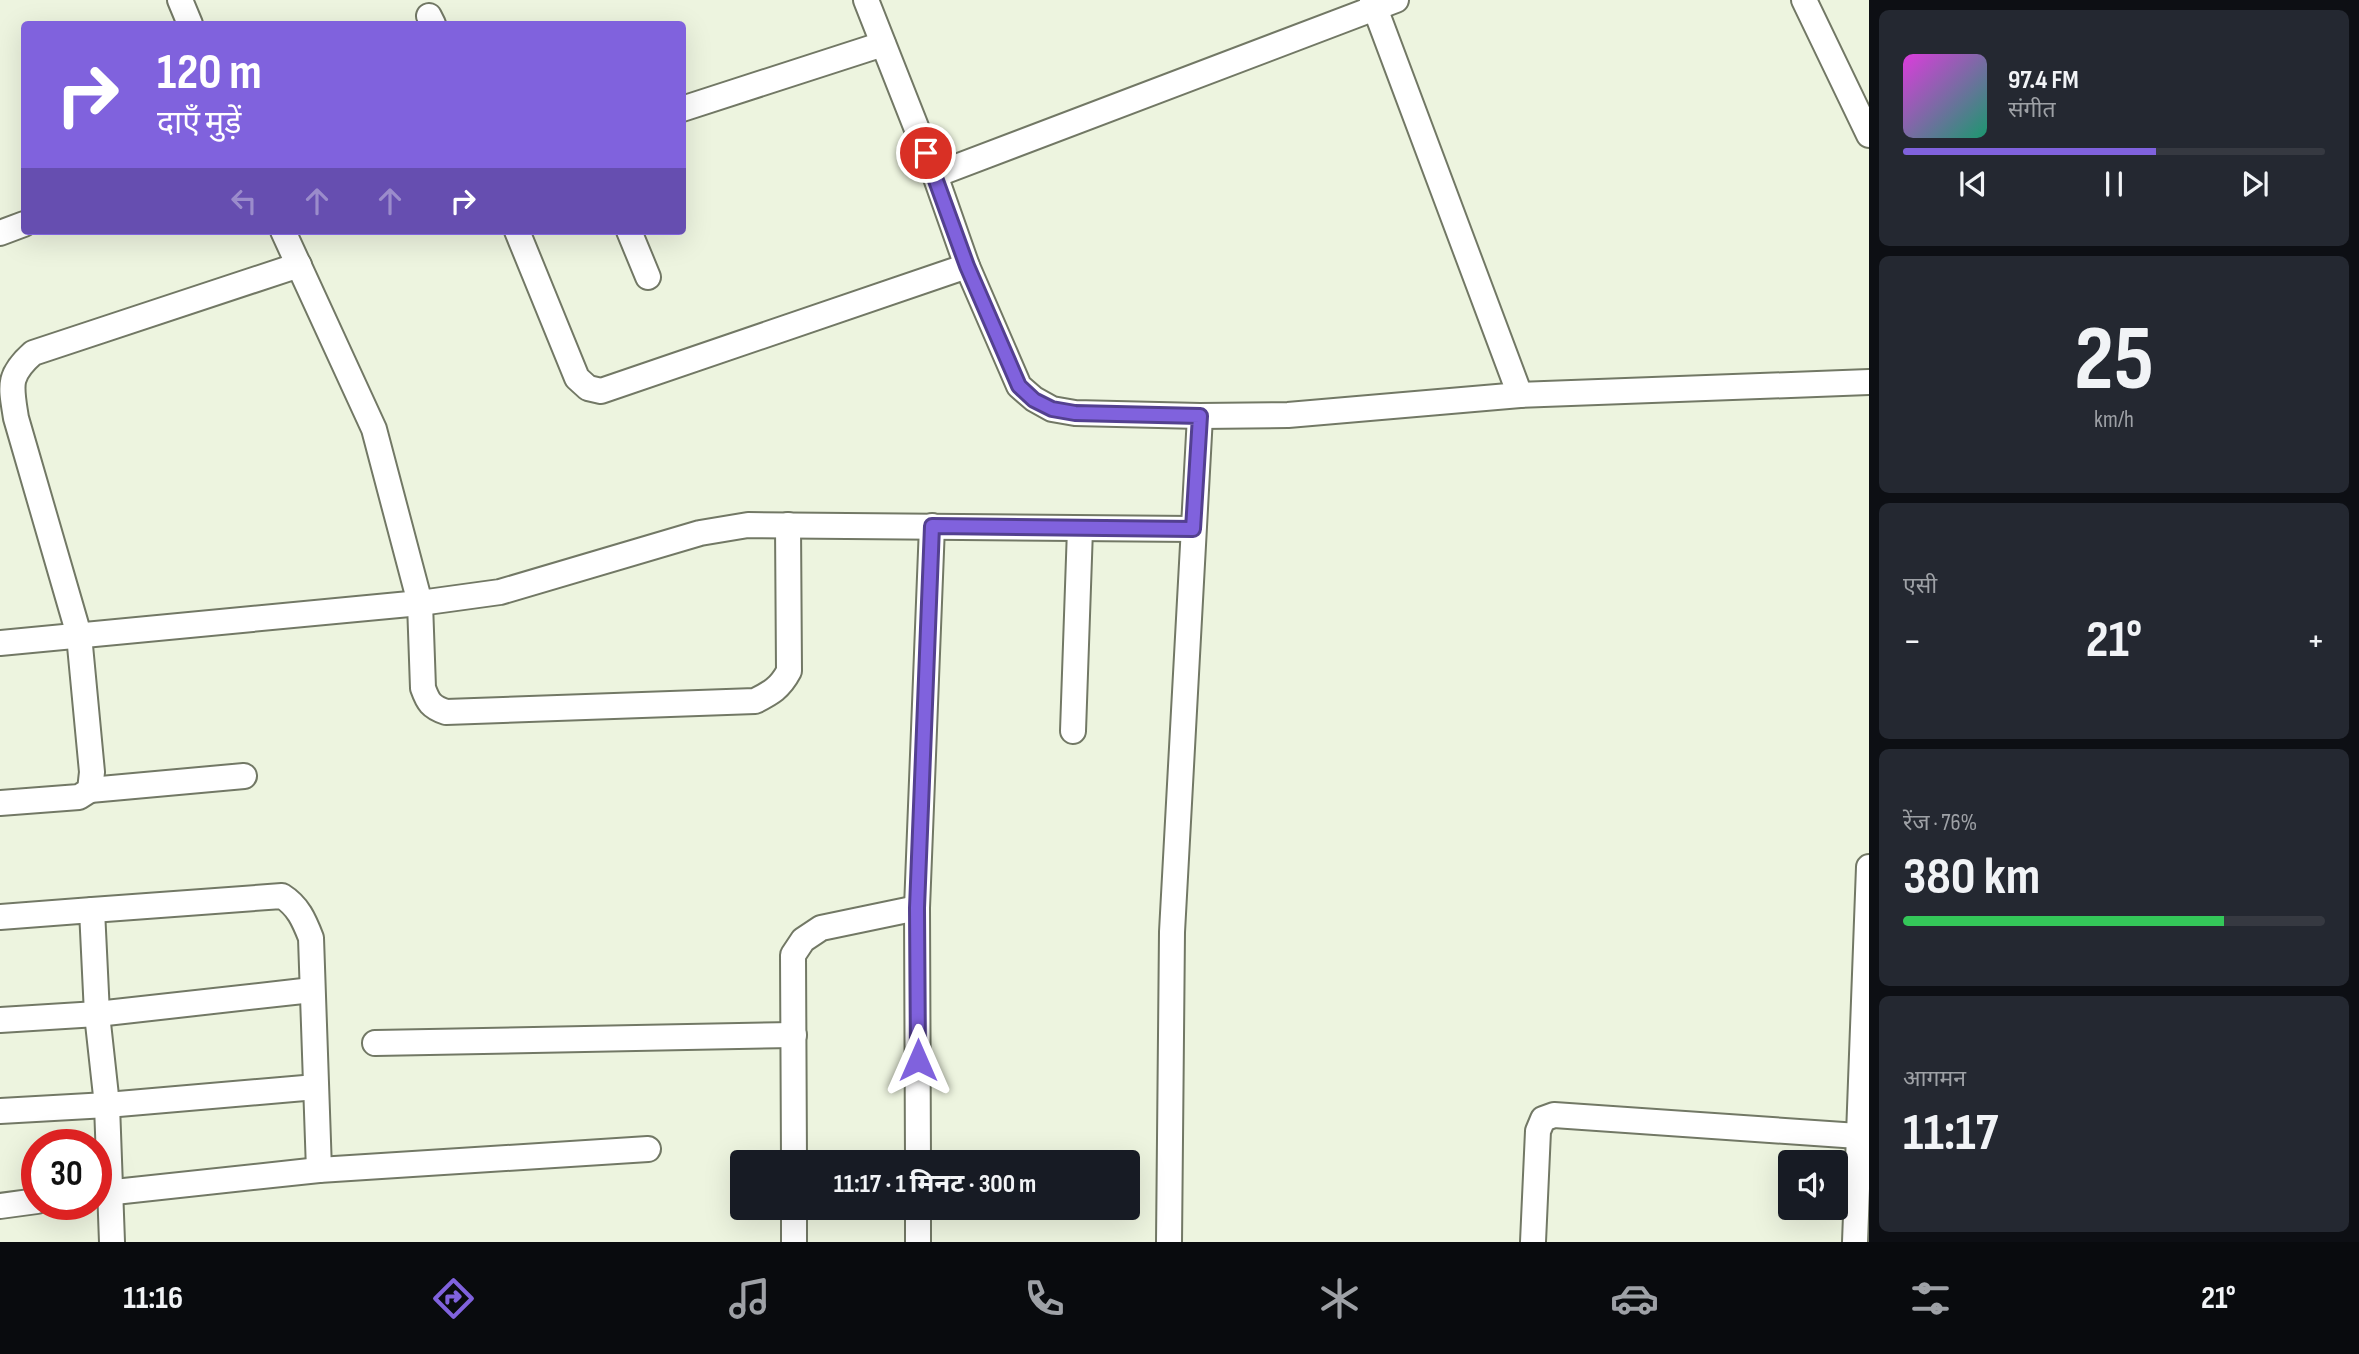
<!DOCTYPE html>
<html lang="hi">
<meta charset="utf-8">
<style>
:root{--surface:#171b24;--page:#242831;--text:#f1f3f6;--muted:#9ea1a6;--line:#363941;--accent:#8062dd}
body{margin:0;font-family:"Sofia Sans Condensed","Noto Sans Devanagari",sans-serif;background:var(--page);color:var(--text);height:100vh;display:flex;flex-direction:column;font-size:26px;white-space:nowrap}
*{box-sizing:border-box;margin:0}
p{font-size:23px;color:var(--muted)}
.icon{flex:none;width:38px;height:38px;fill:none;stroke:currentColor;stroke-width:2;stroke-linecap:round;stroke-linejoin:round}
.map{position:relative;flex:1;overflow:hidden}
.panel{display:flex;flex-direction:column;gap:10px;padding:10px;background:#0d0f14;width:490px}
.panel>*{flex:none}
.guide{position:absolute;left:21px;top:21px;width:665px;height:214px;border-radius:7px;box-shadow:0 7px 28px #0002;background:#8062dd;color:#fff;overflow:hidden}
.fabs{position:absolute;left:1778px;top:1150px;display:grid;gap:14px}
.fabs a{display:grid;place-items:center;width:70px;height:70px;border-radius:7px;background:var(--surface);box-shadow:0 7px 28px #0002;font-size:35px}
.speed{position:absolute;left:21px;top:1129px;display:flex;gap:14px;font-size:35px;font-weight:700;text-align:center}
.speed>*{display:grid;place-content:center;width:91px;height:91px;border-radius:50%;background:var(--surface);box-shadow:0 7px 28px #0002;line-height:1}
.speed .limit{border:10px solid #d22;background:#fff;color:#111}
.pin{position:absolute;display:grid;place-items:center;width:60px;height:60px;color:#fff;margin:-30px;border:4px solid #fff;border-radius:50%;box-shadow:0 2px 7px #0007}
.me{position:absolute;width:77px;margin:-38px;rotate:0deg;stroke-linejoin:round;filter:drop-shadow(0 0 5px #0008)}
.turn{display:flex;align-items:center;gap:24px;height:147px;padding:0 21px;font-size:32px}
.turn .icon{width:91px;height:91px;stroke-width:2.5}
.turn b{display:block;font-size:49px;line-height:60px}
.lanes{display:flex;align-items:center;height:66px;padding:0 21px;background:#0003;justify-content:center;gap:35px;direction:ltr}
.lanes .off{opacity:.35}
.big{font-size:52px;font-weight:700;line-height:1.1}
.panel .card{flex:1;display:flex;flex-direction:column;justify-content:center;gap:10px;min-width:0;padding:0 24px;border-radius:10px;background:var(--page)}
.panel .dial{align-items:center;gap:0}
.dial b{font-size:91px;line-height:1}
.song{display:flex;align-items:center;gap:21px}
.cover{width:84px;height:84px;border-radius:10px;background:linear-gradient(135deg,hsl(300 70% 55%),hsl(160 70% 35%))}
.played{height:7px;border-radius:4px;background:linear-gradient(90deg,var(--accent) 60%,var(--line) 60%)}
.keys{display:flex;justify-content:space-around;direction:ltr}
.heat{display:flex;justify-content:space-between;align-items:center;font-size:38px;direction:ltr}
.charge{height:10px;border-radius:5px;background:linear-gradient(90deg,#34c759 76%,var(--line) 0)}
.trip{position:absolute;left:730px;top:1150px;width:410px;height:70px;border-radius:7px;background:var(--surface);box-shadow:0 7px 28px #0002;font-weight:700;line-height:70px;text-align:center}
.dock{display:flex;height:112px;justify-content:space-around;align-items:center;background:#090b0e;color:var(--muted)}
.dock .icon{width:49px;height:49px}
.dock .active{color:var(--accent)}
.dock b{font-size:32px;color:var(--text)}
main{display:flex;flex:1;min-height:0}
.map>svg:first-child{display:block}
</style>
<main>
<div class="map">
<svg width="1869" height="1242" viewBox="0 0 1869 1242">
<rect width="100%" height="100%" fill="#edf4df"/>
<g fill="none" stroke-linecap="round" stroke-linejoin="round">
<g stroke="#727865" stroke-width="28">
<g id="minor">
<path d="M180,0L190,24"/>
<path d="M866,0L935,175L967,266L1019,386L1034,399L1052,409L1075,413L1200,416L1288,415L1520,395L1869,382"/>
<path d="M1372,0L1520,395"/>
<path d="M1804,0L1869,135"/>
<path d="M429,16L433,24"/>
<path d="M682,109L883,44"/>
<path d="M935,175L1396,0"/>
<path d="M283,231L374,429L420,603L423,688C428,702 431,707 446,712L755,701C771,693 780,688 789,671L788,525"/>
<path d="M517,231L577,378L588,388L601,391L967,266"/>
<path d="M629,231L648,277"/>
<path d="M0,233L24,224"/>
<path d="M0,643L420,603L500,592L700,533L748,525L1193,529"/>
<path d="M1073,731L1080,529"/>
<path d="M90,790L244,776"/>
<path d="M0,803L79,797L90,790L92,772L79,635L16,418C11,386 7,376 33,353L299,265"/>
<path d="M92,910L282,896C298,906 304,920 311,938L319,1170"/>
<path d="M0,917L92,910L97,1014L107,1105L112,1242"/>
<path d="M0,1020L97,1014L312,990"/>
<path d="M375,1043L794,1035"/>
<path d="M0,1111L107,1105L316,1087"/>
<path d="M794,1162L793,955L803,940L821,928L917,908"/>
<path d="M918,1162L917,908L932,526"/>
<path d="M96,1194L319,1170L648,1149"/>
<path d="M0,1206L37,1201"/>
<path d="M794,1208V1242"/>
<path d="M918,1208V1242"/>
<path d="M1169,1242L1172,932L1200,416"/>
<path d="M1533,1242L1538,1131L1543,1119L1554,1115L1858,1136"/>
<path d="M1855,1242L1869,867"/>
</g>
</g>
<use href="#minor" stroke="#fff" stroke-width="24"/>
</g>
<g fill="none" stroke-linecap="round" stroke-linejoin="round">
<g stroke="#534090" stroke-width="18">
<path id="route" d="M918,1060L917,908L932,526L1193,529L1200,416L1075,413L1052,409L1034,400L1019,386L967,266L926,153"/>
</g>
<use href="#route" stroke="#8062dd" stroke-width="12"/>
</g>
</svg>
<div class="fabs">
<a><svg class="icon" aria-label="sound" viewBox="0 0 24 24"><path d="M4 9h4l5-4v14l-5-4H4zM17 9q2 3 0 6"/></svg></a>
</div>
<div class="speed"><div class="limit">30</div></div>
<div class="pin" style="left:926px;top:153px;background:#d93025"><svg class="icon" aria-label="arrive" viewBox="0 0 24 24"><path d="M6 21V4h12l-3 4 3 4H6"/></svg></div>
<svg class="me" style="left:918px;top:1060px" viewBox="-20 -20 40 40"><path d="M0-17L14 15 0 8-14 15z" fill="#8062dd" stroke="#fff" stroke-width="4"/></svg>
<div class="trip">11:17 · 1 मिनट · 300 m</div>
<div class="guide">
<div class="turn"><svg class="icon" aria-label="right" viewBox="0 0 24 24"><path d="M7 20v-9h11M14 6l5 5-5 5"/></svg><div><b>120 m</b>दाएँ मुड़ें</div></div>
<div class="lanes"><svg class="icon off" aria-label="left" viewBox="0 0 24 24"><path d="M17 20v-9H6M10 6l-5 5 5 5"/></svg><svg class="icon off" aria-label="ahead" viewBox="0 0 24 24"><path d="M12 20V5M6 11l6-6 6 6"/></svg><svg class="icon off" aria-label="ahead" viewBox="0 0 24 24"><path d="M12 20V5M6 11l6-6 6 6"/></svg><svg class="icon" aria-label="right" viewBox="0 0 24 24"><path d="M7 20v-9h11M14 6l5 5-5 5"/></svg></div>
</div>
</div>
<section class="panel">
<div class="card">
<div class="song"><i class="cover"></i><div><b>97.4 FM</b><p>संगीत</p></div></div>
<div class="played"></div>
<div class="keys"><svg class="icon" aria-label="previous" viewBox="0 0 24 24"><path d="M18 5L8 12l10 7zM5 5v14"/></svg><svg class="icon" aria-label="pause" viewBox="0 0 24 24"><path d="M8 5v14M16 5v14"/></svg><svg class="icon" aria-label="next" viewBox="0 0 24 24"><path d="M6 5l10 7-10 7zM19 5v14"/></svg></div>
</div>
<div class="card dial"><b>25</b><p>km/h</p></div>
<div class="card"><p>एसी</p>
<div class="heat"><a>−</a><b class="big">21°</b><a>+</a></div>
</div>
<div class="card"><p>रेंज · 76%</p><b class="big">380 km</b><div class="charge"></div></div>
<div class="card"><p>आगमन</p><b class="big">11:17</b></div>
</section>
</main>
<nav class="dock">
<b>11:16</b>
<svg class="icon active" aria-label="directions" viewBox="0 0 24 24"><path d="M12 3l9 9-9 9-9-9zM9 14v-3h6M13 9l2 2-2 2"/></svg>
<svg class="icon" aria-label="music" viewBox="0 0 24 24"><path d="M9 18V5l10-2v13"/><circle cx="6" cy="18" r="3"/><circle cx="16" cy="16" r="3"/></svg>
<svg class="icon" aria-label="phone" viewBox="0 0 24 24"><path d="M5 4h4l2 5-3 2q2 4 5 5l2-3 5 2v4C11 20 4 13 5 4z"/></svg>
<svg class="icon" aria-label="climate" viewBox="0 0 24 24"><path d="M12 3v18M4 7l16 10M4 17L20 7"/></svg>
<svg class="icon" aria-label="car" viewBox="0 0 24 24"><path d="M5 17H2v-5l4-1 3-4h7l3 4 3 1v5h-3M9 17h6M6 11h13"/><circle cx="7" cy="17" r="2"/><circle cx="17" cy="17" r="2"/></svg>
<svg class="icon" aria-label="filters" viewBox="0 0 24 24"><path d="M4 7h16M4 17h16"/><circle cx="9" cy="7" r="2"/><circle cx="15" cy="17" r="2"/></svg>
<b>21°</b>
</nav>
